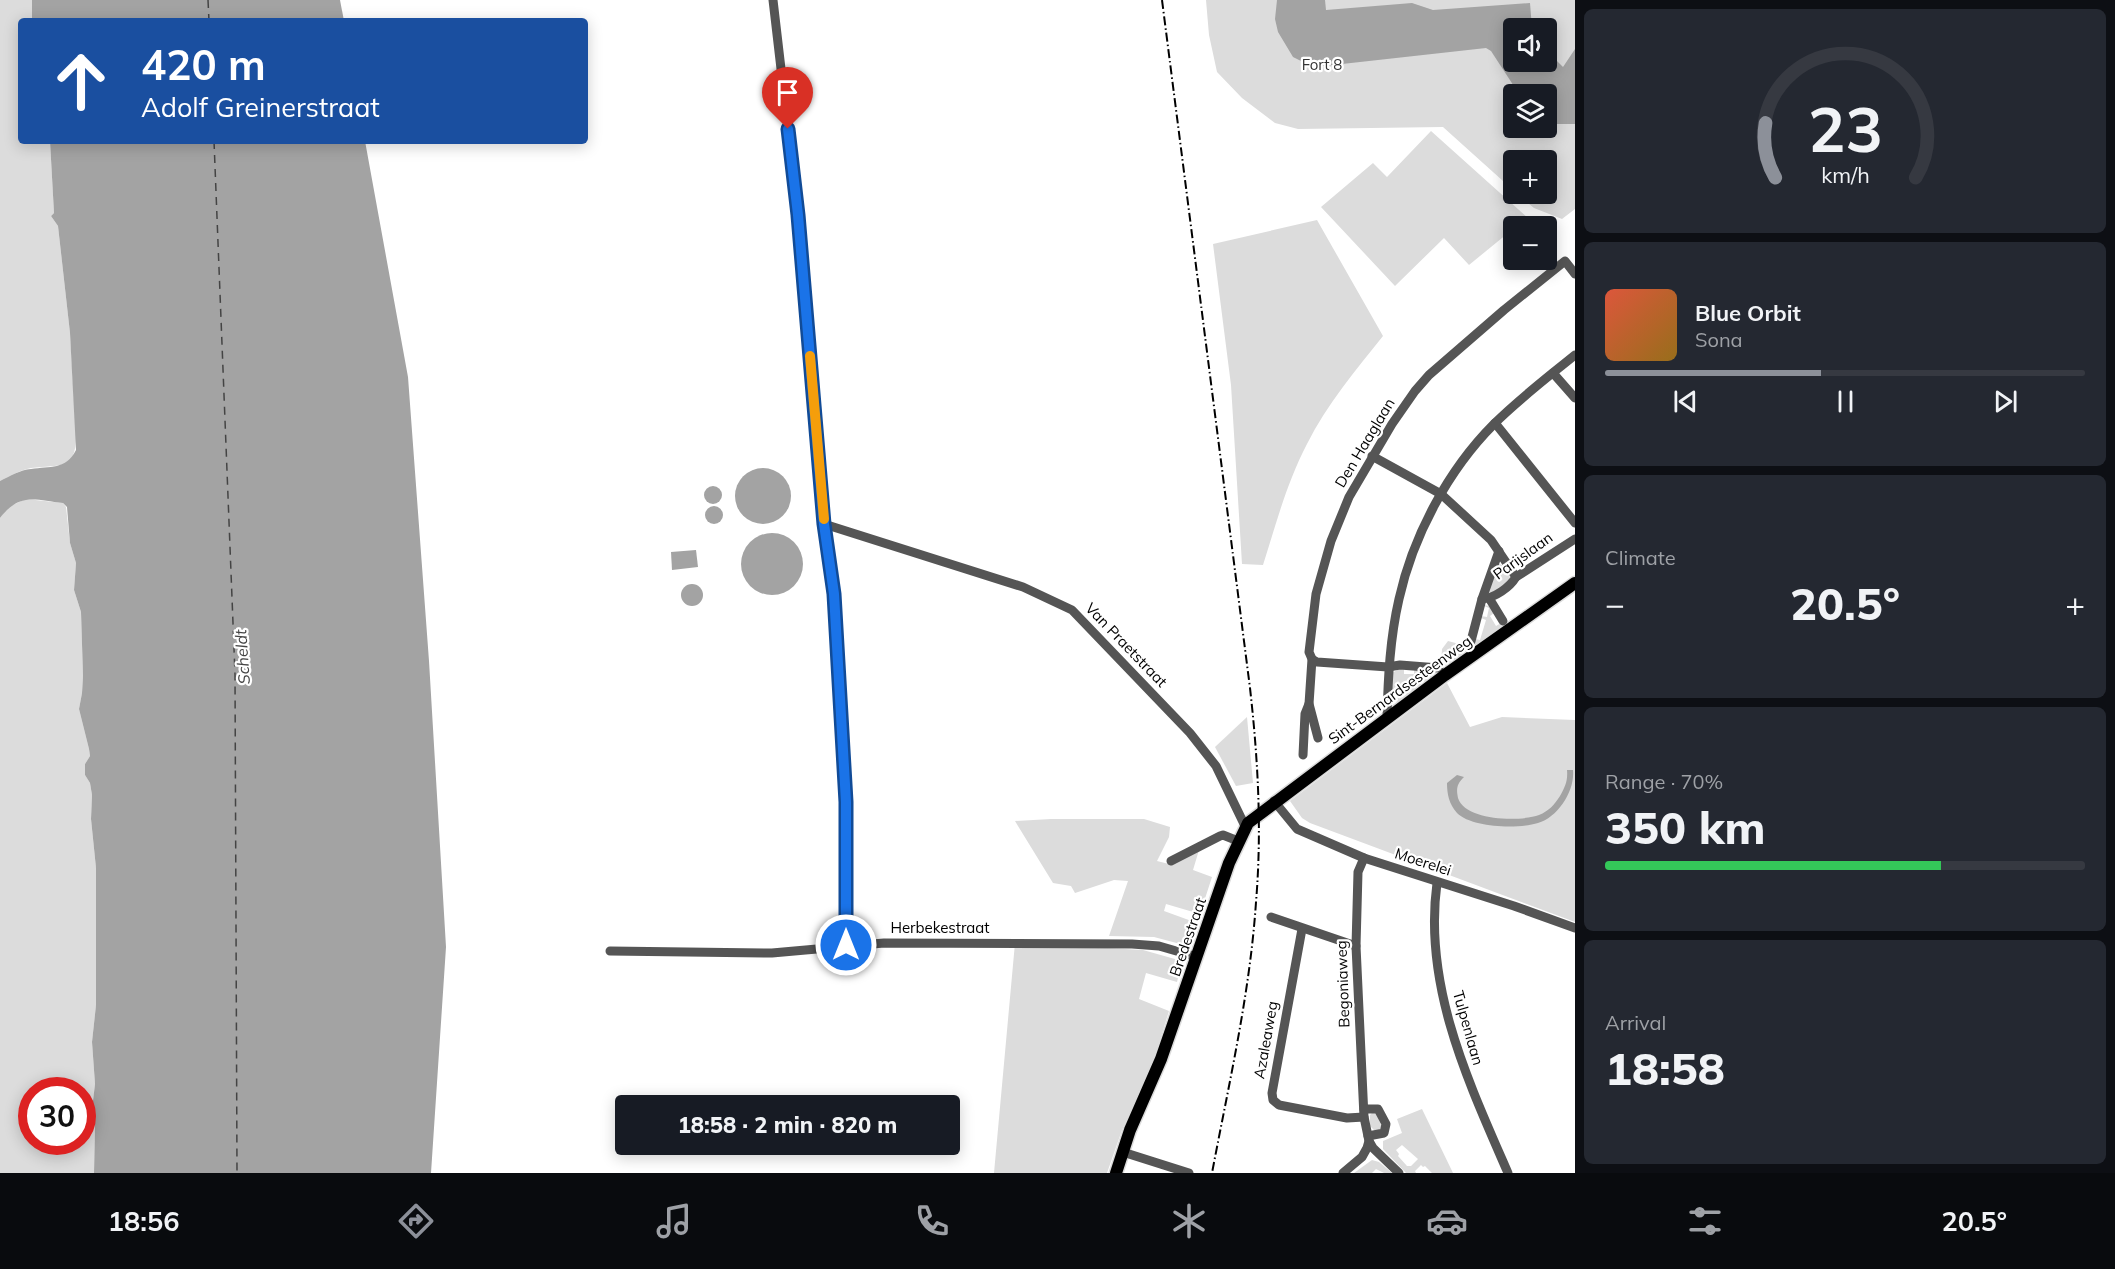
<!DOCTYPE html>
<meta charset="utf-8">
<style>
:root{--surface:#171b24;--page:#242831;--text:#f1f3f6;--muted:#9ea1a6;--line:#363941;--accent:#8c9099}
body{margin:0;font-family:Mulish,sans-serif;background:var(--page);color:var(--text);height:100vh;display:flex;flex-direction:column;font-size:22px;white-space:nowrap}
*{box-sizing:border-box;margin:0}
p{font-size:20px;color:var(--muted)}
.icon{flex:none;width:33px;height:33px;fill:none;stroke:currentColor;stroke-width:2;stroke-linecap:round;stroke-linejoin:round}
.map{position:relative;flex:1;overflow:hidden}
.panel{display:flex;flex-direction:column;gap:9px;padding:9px;background:#0d0f14;width:540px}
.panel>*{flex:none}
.banner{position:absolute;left:18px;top:18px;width:570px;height:126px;border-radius:6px;box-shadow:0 3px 15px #0003;background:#1a4fa0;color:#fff;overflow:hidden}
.fabs{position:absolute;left:1503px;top:18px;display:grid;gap:12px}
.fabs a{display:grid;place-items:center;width:54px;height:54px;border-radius:6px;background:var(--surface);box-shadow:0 3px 15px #0003;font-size:30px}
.speed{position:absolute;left:18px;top:1077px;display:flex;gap:12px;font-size:30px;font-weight:700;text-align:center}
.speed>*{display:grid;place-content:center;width:78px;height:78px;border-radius:50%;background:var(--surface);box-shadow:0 3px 15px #0003;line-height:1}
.speed .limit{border:9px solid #d22;background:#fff;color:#111}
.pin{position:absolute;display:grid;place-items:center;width:51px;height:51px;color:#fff;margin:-62px -26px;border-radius:50% 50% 50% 0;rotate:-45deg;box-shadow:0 0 6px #0007}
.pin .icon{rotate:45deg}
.me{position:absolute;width:66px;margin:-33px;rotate:0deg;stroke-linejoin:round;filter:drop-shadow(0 0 4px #0008)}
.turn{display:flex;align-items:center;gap:21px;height:126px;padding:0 24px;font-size:27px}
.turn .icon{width:78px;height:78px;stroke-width:2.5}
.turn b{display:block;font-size:42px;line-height:51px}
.big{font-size:45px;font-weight:800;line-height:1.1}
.panel .card{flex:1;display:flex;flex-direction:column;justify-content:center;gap:9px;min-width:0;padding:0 21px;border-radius:9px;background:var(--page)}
.panel .dial{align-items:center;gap:0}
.dial svg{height:156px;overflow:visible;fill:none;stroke:var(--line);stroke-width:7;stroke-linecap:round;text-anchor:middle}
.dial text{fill:var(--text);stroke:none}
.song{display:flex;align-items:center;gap:18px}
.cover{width:72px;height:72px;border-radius:9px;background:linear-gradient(135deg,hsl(10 70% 55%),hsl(40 70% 35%))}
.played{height:6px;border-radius:3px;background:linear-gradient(90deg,var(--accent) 45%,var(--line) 45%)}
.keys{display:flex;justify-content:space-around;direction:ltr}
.heat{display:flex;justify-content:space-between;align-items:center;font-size:33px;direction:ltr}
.charge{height:9px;border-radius:4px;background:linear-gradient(90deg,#34c759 70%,var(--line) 0)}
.trip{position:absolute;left:615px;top:1095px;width:345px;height:60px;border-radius:6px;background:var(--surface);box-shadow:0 3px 15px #0003;font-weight:800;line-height:60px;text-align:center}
.tab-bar{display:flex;height:96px;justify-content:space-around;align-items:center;background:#090b0e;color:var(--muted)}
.tab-bar .icon{width:42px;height:42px}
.tab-bar .on{color:var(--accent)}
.tab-bar b{font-size:27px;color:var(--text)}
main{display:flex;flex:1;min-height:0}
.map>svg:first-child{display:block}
</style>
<main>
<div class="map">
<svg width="1575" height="1173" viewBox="0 0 1575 1173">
<rect width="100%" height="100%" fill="#fff"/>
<g fill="#dcdcdc" fill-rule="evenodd">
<path d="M0,0H32V21H21V141H50L54,213L51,216L58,226L70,333L76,435C76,472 60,464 31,468C20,470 10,476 0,481Z"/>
<path d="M1206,0H1575V209L1562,219L1534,208L1517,194H1546V160H1514L1513,190L1443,127L1298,129L1275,123L1242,98L1217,72L1209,35ZM1514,28H1546V62H1514ZM1514,94H1546V128H1514Z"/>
<path d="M1431,131L1528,218L1517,226H1514L1513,229L1469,265L1444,238L1395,286L1321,207L1373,163L1387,177Z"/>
<path d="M1317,220L1383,336C1356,370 1327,404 1307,444C1287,482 1276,524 1263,565L1242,564L1231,385L1213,244Z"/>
<path d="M26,499L63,503L66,507L70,543L76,563L74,590L81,612L83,676L82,693L79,709L89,749L90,756L85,764V775L90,783L92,795L91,819L96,868V1005L92,1042L95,1084L92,1109L95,1125L94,1173H0V518L8,507ZM32,1090H82V1142H32Z"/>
<path d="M1497,563L1502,565L1510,577L1509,582L1491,594L1487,591Z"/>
<path d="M1484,605L1489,606L1494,613L1490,616L1496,626L1501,623L1503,626L1398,703L1392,701V673L1401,668H1404V674H1414V669H1420V674L1428,675V670C1450,667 1457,650 1475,639L1480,640L1486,620L1481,618V616L1487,617L1489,608L1484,606Z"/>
<path d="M1448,641L1463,645L1441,665L1442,649Z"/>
<path d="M1447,683L1470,727L1502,717L1575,720V922L1310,823L1302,818L1290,801Z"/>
<path d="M1247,717L1253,783L1236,786L1215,747Z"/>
<path d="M1051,819H1144L1170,827L1169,837L1157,861L1169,864L1199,850L1193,870L1212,877L1200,914L1166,904L1164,911L1197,923L1190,943L1184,945L1154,937L1109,936L1128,881L1114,880L1075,893L1071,886L1053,883L1015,821Z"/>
<path d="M1015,943L1143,950L1182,961L1177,982L1146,973L1139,999L1169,1011L1152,1066L1122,1130L1107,1173H994Z"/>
<path d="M1422,1109L1453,1173H1432L1425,1166L1423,1167L1421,1165L1415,1171L1416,1173H1406L1383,1149V1141L1402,1133L1397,1119ZM1402,1145L1418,1159L1411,1166H1407L1398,1156L1399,1154L1396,1150Z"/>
<path d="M1372,1113H1376L1381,1125L1380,1130L1375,1131L1370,1126V1115Z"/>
<path d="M1372,1160L1379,1162L1392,1173H1384L1376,1169L1372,1173H1354Z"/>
</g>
<g fill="#a3a3a3">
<path d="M32,0H340L344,21H32Z"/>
<path d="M1277,0H1325L1326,10L1412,3L1433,10L1530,3L1532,28H1514V62H1546L1547,51L1563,67L1575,49V124H1551L1547,122L1546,94H1519L1491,51L1486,48L1324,66L1305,63L1293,57L1278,32L1275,19Z"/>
<path d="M50,141H365L408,377L429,661L446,947L431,1173H94L95,1125L92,1109L95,1084L92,1042L96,1005V868L91,819L92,795L90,783L85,775V764L90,756L89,749L79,709L82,693L83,676L81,612L74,590L76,563L70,543L67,507L63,503C35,500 20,492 0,518V481C10,476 20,470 31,469C50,466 66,470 76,450L70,333L58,226L51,216L54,213Z"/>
<circle cx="763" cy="496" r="28"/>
<circle cx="713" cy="495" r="9"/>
<circle cx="714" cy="515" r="9"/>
<circle cx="772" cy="564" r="31"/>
<path d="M696,550L698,567L672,570L671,552Z"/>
<circle cx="692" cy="595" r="11"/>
<path d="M1567,770H1573C1575,791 1558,817 1538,823C1519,829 1472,828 1457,813C1449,804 1447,794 1447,783L1457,775L1464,777C1457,784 1456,788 1458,798C1465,821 1520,822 1539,815C1549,811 1554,805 1560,796C1565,787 1568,781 1567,770Z"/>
</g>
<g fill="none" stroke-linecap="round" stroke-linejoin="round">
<g stroke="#444" stroke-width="1.5" stroke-dasharray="8 6" stroke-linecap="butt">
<path d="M208,0L209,21"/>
<path d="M214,141L235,674L237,1173"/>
</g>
<g stroke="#dbdbdb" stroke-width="15">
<path id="major" d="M1116,1173L1130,1130L1161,1059L1229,863L1248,823L1445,675L1575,583"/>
</g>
<g stroke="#555" stroke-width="9">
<path d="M773,0L798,215L824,524L835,594L846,802V945"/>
<path d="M1553,373L1575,398"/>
<path d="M1495,423L1575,523"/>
<path d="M1372,456L1441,494L1491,540L1516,577"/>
<path d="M824,524L1023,587L1072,610L1190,733L1216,766L1245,826"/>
<path d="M1489,598L1503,621"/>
<path d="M1482,599C1495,598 1510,587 1516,577L1575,539"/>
<path d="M1471,641L1482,599L1499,551"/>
<path d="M1312,659L1317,662L1388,667L1400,665L1439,668"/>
<path d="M1387,718C1388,678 1390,638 1399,599C1413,536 1448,470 1494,424C1519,399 1548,377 1575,355"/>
<path d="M1318,738L1309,704L1312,659L1309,652L1316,594L1331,541L1349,497L1392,424L1415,391L1429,375L1504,310L1565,261L1575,274"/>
<path d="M1303,755L1305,714L1309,704"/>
<path d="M1274,801L1297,829L1364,858L1514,906L1575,928"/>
<path d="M1171,861L1220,836L1223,835L1238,841"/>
<path d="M1437,883C1423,986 1468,1081 1508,1173"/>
<path d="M1271,917L1356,946"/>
<path d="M1302,929L1272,1093L1273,1100L1279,1105L1347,1118L1364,1117"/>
<path d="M610,951L772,953L884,943L1132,944L1159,946L1197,957"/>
<path d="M1364,1109H1378L1386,1124L1384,1133L1368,1136"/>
<path d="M1369,1141L1373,1148L1399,1173"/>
<path d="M1129,1154L1189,1173"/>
<path d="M1343,1173L1362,1157L1367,1148L1369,1141L1364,1117L1356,946L1358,872L1364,858"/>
</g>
<use href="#major" stroke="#000" stroke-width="12"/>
<path stroke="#000" stroke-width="2" stroke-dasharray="9 3 1.5 3" stroke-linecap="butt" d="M1162,0L1250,688C1258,759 1262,830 1256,902C1250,993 1229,1083 1212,1173"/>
</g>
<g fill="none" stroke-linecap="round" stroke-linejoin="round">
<g stroke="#114b97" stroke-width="15">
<path id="route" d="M788,129L798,215L824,524L834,594L846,802V945"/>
</g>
<use href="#route" stroke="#1a73e8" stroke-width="10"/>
<path stroke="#f59e0b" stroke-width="10" d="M810,356L824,519"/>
</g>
<g text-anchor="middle" stroke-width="4.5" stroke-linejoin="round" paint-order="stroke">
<g font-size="15" fill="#333" stroke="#fff">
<text x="1322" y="70">Fort 8</text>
</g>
<g font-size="15" fill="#000" stroke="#fff">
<text transform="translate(1365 443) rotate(-59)" y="5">Den Haaglaan</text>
<text transform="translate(1523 556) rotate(-36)" y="5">Parijslaan</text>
<text transform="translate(1126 645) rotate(46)" y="5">Van Praetstraat</text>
<text transform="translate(1400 690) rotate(-36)" y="5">Sint-Bernardsesteenweg</text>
<text transform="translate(1423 862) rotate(18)" y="5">Moerelei</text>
<text x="940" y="933">Herbekestraat</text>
<text transform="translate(1188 937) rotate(-71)" y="5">Bredestraat</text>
<text transform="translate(1343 984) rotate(-92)" y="5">Begoniaweg</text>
<text transform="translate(1468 1028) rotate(74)" y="5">Tulpenlaan</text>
<text transform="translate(1266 1040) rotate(-80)" y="5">Azaleaweg</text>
</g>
<g font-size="16" font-style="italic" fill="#444" stroke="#fff">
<text transform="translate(242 657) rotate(-94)" y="6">Scheldt</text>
</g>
</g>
</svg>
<div class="fabs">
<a><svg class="icon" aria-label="sound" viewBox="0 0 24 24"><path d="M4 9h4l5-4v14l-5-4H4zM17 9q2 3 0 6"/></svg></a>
<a><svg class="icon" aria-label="layers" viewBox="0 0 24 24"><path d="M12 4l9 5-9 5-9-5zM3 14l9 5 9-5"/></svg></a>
<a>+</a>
<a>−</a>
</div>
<div class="speed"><div class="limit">30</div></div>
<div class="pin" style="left:788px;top:129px;background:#d93025"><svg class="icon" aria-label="arrive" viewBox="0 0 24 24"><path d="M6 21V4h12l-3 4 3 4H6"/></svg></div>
<svg class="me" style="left:846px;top:945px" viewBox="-20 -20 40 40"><circle r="17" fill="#1a73e8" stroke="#fff" stroke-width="3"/><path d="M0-11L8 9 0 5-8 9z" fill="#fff"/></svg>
<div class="trip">18:58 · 2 min · 820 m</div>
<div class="banner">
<div class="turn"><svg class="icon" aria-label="ahead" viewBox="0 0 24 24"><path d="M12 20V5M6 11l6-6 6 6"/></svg><div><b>420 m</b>Adolf Greinerstraat</div></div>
</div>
</div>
<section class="panel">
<div class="card dial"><svg viewBox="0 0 100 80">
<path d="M14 69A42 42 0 1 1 86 69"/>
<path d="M14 69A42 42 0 0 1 9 41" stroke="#8c9099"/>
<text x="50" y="56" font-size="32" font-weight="700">23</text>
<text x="50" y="72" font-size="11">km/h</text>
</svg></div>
<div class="card">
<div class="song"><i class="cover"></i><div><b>Blue Orbit</b><p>Sona</p></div></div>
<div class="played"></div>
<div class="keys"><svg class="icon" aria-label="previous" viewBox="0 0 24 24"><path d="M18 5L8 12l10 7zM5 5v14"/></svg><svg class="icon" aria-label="pause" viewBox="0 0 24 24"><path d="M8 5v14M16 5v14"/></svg><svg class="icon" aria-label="next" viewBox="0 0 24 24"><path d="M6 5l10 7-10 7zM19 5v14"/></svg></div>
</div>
<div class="card"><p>Climate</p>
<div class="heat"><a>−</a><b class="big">20.5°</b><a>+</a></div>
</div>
<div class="card"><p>Range · 70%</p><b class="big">350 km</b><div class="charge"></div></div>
<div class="card"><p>Arrival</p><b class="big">18:58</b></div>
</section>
</main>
<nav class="tab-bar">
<b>18:56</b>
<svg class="icon on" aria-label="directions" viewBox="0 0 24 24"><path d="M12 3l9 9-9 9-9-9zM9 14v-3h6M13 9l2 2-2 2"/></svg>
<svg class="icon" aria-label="music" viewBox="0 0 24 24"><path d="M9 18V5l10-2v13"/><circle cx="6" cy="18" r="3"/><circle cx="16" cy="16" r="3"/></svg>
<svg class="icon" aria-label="phone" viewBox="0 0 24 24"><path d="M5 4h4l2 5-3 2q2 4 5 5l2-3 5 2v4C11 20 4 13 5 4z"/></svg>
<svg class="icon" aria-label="climate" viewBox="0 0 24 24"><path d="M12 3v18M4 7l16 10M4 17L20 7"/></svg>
<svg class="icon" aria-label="car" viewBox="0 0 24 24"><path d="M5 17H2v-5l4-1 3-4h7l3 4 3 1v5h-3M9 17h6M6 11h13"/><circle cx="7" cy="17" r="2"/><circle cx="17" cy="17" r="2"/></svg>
<svg class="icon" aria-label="filters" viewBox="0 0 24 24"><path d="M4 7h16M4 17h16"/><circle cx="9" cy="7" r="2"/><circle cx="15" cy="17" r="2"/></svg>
<b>20.5°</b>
</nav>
